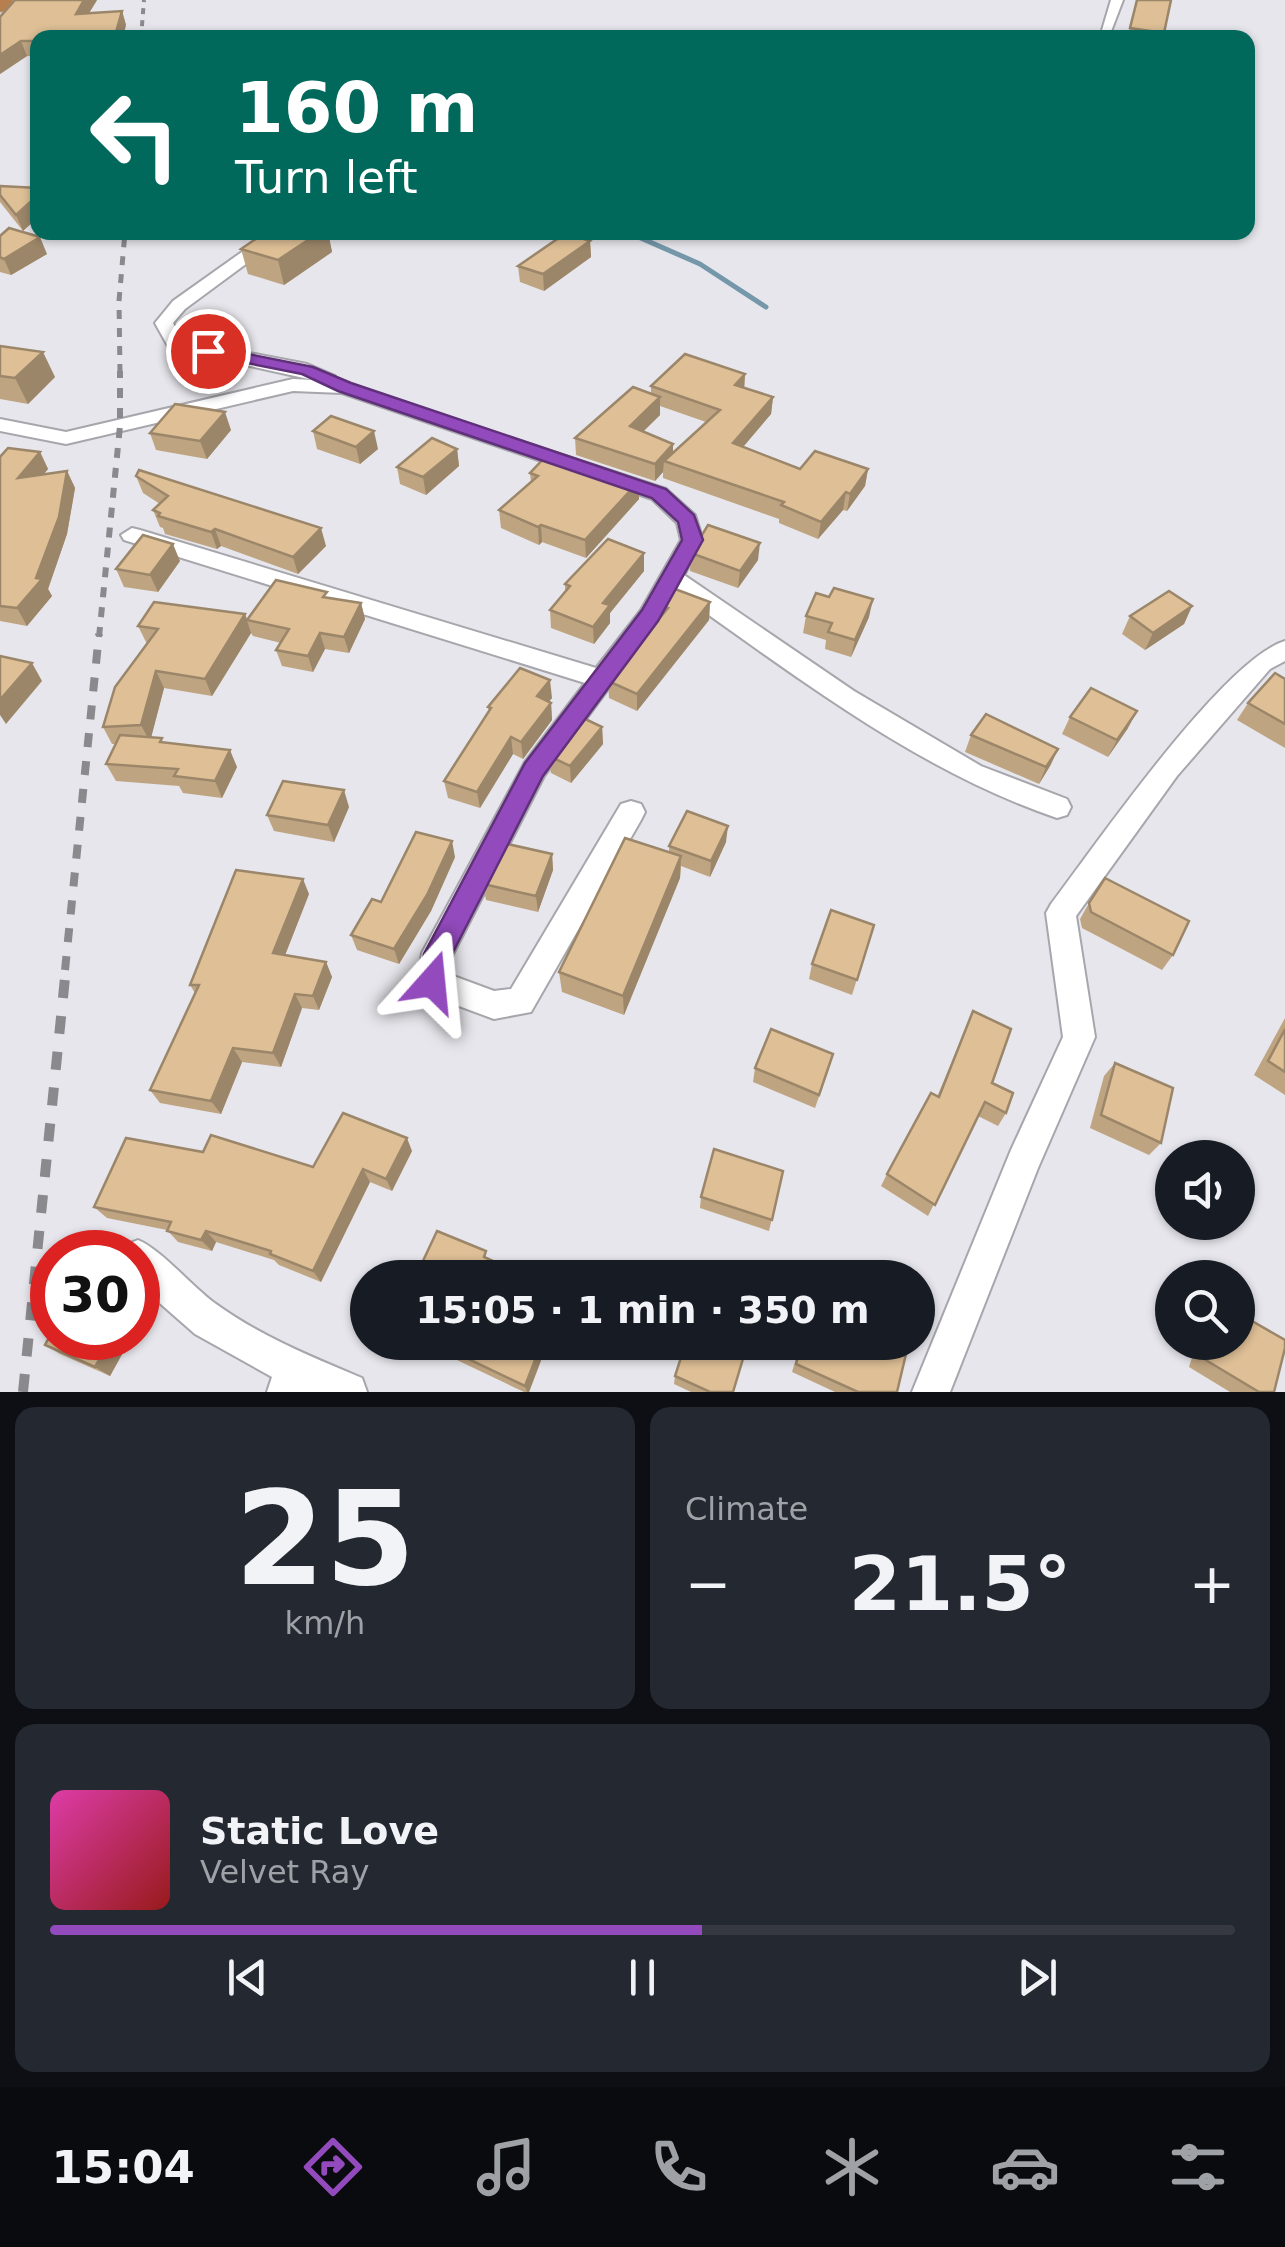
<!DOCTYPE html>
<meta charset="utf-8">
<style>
:root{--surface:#171b24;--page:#242831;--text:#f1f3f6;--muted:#9ea1a6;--line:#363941;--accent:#934abd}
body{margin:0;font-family:"DejaVu Sans",sans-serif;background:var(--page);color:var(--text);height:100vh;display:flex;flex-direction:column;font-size:38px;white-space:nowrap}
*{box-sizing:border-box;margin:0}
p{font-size:32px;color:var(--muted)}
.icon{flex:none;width:55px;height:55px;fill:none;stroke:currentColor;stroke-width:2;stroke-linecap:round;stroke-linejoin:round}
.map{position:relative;height:1392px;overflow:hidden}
.side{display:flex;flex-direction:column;gap:15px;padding:15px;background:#0d0f14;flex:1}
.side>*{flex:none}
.banner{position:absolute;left:30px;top:30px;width:1225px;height:210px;border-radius:20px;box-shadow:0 2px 8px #0004;background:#00695c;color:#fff;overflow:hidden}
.controls{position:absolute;left:1155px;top:1140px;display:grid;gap:20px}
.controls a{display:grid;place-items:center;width:100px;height:100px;border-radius:50%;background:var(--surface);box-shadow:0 2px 8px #0004;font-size:50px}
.speed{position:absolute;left:30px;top:1230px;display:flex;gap:20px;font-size:50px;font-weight:700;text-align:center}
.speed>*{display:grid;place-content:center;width:130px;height:130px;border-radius:50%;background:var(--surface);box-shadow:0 2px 8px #0004;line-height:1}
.speed .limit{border:15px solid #d22;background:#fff;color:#111}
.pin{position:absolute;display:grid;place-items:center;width:85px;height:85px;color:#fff;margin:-42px;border:5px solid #fff;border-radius:50%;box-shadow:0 2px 10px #0007}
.me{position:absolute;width:110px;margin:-55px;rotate:18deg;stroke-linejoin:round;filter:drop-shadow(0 0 8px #0008)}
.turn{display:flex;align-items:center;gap:35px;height:210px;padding:0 40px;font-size:45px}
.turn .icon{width:130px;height:130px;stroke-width:2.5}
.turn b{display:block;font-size:70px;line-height:85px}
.big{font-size:75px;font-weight:600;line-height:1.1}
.side .widget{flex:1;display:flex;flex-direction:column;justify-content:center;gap:15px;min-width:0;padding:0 35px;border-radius:20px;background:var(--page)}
.side .dial{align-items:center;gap:0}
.dial b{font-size:130px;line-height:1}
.song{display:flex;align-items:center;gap:30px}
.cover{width:120px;height:120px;border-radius:15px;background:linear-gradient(135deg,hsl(320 70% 55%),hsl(0 70% 35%))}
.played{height:10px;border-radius:5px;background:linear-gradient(90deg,var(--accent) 55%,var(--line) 55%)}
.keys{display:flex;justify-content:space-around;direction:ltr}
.heat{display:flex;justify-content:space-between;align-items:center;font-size:55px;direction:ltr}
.side .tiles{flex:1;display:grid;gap:15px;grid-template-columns:1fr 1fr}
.widget:last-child{grid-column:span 2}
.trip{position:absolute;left:350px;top:1260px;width:585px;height:100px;border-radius:50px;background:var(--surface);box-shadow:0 2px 8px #0004;font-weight:600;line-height:100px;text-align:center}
.tab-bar{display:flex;height:160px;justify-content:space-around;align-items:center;background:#090b0e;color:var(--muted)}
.tab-bar .icon{width:70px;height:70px}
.tab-bar .on{color:var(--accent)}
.tab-bar b{font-size:45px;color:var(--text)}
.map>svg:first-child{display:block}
</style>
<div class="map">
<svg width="1285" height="1392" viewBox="0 0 1285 1392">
<rect width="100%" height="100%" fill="#e6e6ec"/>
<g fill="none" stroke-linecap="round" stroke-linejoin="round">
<path stroke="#7498aa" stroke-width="5" d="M627,232L700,264L766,307"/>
<g stroke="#a6a6ac" stroke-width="4">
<g id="minor">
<path d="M1111,0H1123L1110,34L1100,37Z"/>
<path d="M270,232H289L185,309L173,323L182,340L307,364L335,376L337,381L666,489L695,515L703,540L684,575L854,691L981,766L1067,799L1071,807L1067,815L1057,818C916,770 796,676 675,591L658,621L544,776L448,964V974L494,991L511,989L621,804L631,801L641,804L645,812L641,820L531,1012L494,1019L421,992L417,982L422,953L525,762L585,683L124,540L121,535L132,528L140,530L596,668L641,610L681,540L677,523L652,499L342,393L293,391L66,444L0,431V419L66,432L293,379L313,380L169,348L155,323L173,301Z"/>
<path d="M1285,641V661L1270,669L1177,776L1076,916L1095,1037L1038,1168L950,1392H912L1011,1150L1063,1037L1046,913L1051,904C1095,846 1223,660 1285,641Z"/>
<path d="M138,1240C162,1250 192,1287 216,1304C260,1336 312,1357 362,1378L367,1392H267L272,1377L195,1334L138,1284V1252H122L125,1245Z"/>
</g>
</g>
<g stroke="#c4c4c5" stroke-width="3">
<path id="highway" d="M0,0H13L6,11L0,12Z"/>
</g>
<use href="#minor" fill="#fff" fill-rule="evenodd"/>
<use href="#highway" fill="#b67f4d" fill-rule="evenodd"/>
<path stroke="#8a8a8e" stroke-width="4" stroke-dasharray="6 6" stroke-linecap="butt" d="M141,38L144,0"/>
<path stroke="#8a8a8e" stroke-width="5" stroke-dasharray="9 9" stroke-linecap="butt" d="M120,373L119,301L125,232"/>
<path stroke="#8a8a8e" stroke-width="6" stroke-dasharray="10 10" stroke-linecap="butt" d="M99,637L120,426V371"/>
<path stroke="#8a8a8e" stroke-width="8" stroke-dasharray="14 14" stroke-linecap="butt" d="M65,970L99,634"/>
<path stroke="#8a8a8e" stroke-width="10" stroke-dasharray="18 18" stroke-linecap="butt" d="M23,1392L66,968"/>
</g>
<g fill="#bfa481" fill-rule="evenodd">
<path d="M97,0L89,13L122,11L126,25L38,38V56H27L0,74V17Z"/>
<path d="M1137,0L1164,33L1163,38H1127Z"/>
<path d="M0,186L38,188V217L23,231L0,202Z"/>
<path d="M266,232H328L332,252L284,285L248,274L241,249Z"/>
<path d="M0,236L47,254L11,275L0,272Z"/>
<path d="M590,241L591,257L544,291L520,282L518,266Z"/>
<path d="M0,346L55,377L28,404L0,399Z"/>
<path d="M745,374L744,388L773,397L771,414L743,447L800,469H868L865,486L847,511L843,510L818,539L779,523V519L663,478V472L655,481L576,455L575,438L651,394V386ZM660,406L706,422L673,452L643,432L660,415Z"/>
<path d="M231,430L207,459L156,450L150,433Z"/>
<path d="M313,431L378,449L360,464L317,449Z"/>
<path d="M457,449L459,466L426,495L400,484L397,467Z"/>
<path d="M40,452L48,469L44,474L67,471L75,488L67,534L48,589L52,596L27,626L0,621V457Z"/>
<path d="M530,473L639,499L586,558L542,542L539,545L501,528L499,510L531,482Z"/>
<path d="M136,476L326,546L298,574L221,546L217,549L165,534L163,528L160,527L153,510L160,504L143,493Z"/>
<path d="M644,553V571L610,613V623L594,644L551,628L550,610L565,591V584Z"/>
<path d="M691,553L758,560L738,588L690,571Z"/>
<path d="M180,561L158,592L124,587L116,569Z"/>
<path d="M328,598L361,603L365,619L349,653L325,649L313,672L282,666L276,650L281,643L253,636L251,633L212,696L164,688L151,737L237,767L222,798L183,793L179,786L116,781L106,764L116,744H112L103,727L147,644L138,626L245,614L247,619Z"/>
<path d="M710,602L709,620L637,711L609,698L608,681L664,613V607Z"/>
<path d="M1192,606L1184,624L1145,650L1122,634L1130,616Z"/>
<path d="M806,616L869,617L851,657L825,649L826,640L803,633Z"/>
<path d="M1285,679V748L1237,720L1248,703Z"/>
<path d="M552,698L548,702L551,703L552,720L523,759L513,754L480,808L448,798L444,781L489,712L488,707Z"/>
<path d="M1070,717L1128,728L1108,757L1062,734Z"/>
<path d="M602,727L603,744L571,783L551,773L549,756Z"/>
<path d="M971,735L1058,749L1050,766L1039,784L965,752Z"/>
<path d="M349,807L334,842L274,831L267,815Z"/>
<path d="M726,842L710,877L681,866L680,878L624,1015L562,992L559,972L669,852V846Z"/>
<path d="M552,854L553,870L538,912L486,900L483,884Z"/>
<path d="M455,857L431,911L399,964L357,950L351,935Z"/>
<path d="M309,894L285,955L326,962L332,977L319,1010L302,1008L281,1067L242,1062L221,1114L160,1103L150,1090L195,993L190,985Z"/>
<path d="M1089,903L1173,955L1162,970L1082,928L1080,919Z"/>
<path d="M874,925L852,995L809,979L812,964Z"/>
<path d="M973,1011L992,1083L1006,1113L998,1126L978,1116L928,1216L881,1186L887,1174L937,1097Z"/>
<path d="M1285,1018V1095L1254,1075Z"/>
<path d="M1115,1063L1161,1143L1149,1155L1090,1128L1104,1076Z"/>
<path d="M755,1068H829L815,1108L753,1082Z"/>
<path d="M412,1151L392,1191L370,1182L321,1282L279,1265L274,1260L216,1242L212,1251L178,1242L167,1230L107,1218L94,1207L203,1152L313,1167Z"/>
<path d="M783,1171L769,1231L700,1208L701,1197Z"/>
<path d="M52,1338H131L110,1376L60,1354L45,1345Z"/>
<path d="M419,1342H548L529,1392H524Z"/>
<path d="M801,1342H881L897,1392H835L792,1372Z"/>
<path d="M1197,1342H1238L1274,1392H1230L1189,1367Z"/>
<path d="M675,1376L733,1392H691L674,1384Z"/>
</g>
<g fill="#9b8669">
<path d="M84,0H97L80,28L76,14Z"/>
<path d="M122,11L126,25L123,38H90Z"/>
<path d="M21,41L27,56L0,74V55Z"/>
<path d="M38,195V217L23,231L16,215Z"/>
<path d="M320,232H328L332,252L284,285L278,260Z"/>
<path d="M40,237L47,254L11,275L4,259Z"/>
<path d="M590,241L591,257L544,291L543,274Z"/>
<path d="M43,352L55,377L28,404L15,378Z"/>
<path d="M745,374L744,391L735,385Z"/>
<path d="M660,397V415L630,444V426Z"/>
<path d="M773,397L771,414L732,460L733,443Z"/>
<path d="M225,412L231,430L207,459L200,441Z"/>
<path d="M374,431L378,449L360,464L356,447Z"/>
<path d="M673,444V462L664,461L663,472L655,481V464Z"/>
<path d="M457,449L459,466L426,495L423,477Z"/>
<path d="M40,452L48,469L26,495L18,478Z"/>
<path d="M868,469L865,486L847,511L850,494Z"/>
<path d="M67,471L75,488L67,534L48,589L52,596L27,626L17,608L36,578Z"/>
<path d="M639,481V499L586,558L585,540Z"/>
<path d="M846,492L843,510L818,539L821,522Z"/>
<path d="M541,525L542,542L539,545L538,527Z"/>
<path d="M321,528L326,546L298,574L293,557Z"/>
<path d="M215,529L221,546L217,549L211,532Z"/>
<path d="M760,543L758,560L738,588L740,571Z"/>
<path d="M173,544L180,561L158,592L150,575Z"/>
<path d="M644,553V571L610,613V623L594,644L593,627L603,603Z"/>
<path d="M873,599L869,617L851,657L855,640Z"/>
<path d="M710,602L709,620L637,711V694Z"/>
<path d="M361,603L365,619L349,653L344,637Z"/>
<path d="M1192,606L1184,624L1145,650L1153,633Z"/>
<path d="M245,614L251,633L212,696L205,679Z"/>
<path d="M320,633L325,649L313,672L308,656Z"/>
<path d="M32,663L42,681L6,724L0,715V700Z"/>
<path d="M156,671L164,688L150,742L141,725Z"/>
<path d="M550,680L552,698L539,714L537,696Z"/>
<path d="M551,703L552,720L523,759L521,742Z"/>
<path d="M1137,711L1128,728L1108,757L1117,740Z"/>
<path d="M602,727L603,744L571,783L570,766Z"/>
<path d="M511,737L513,754L480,808L477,792Z"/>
<path d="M1058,749L1050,766L1039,784L1046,767Z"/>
<path d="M230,750L237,767L222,798L215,781Z"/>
<path d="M344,790L349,807L334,842L328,825Z"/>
<path d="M728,826L726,842L710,877L711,861Z"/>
<path d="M452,841L455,857L431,911L399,964L394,949Z"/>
<path d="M552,854L553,870L538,912L536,896Z"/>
<path d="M681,856L680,878L624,1015L623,996Z"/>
<path d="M303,879L309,894L280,968L273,953Z"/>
<path d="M326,962L332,977L319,1010L313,996Z"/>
<path d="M295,994L302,1008L281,1067L273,1053Z"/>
<path d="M233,1048L242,1062L221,1114L211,1101Z"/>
<path d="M407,1138L412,1151L392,1191L386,1179Z"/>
<path d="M363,1169L370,1182L321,1282L313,1271Z"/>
<path d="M206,1231L216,1242L212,1251L201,1240Z"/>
<path d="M112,1338H131L110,1376L95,1367Z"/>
<path d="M542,1342H548L529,1392H527L525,1386Z"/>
</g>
<g fill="#debf96" stroke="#9b8669" stroke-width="2.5">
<path d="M15,0H84L76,14L122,11L116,32L93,34L90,38H38V41H21L0,55V17Z"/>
<path d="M1137,0H1171L1164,33L1130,28Z"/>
<path d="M0,186L38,188V195L16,215L0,195Z"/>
<path d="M9,228L40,237L4,259L0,257V236Z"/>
<path d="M266,232H320L278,260L241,249Z"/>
<path d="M566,233L590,241L543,274L518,266Z"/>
<path d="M0,346L43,352L15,378L0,376Z"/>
<path d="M685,354L745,374L735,385L773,397L733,443L800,469L815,451L868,469L850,494L846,492L821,522L781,505L784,502L664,461L720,410L651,386Z"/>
<path d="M633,387L660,397L630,426L673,444L655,464L575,438Z"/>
<path d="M175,404L225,412L200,441L150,433Z"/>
<path d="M331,416L374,431L356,447L313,431Z"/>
<path d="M432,438L457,449L423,477L397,467Z"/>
<path d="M8,448L40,452L18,478L67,471L59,517L36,578L42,579L17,608L0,606V457Z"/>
<path d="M551,451L639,481L585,540L541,525L538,527L499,510L538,476L530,473Z"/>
<path d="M139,470L321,528L293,557L215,529L211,532L158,516L160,513L153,510L168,496L136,476Z"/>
<path d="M708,525L760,543L740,571L691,553Z"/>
<path d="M143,535L173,544L150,575L116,569Z"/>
<path d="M608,539L644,553L603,603L610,605L593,627L550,610L570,586L565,584Z"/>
<path d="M276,580L327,592L323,597L361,603L344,637L320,633L308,656L276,650L289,629L247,620Z"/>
<path d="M834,588L873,599L855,640L828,632L832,623L806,616L816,593L829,597Z"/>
<path d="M675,589L710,602L637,694L608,681L668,608L664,607Z"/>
<path d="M1169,591L1192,606L1153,633L1130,616Z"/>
<path d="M154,602L245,614L205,679L156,671L141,725L103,727L115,687L158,629L138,626Z"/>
<path d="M0,656L32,663L0,700Z"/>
<path d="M520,668L550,680L537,696L551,703L521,742L511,737L477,792L444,781L491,708L488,707Z"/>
<path d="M1275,673L1285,679V724L1248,703Z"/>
<path d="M1091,688L1137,711L1117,740L1070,717Z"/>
<path d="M986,714L1058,749L1046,767L971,735Z"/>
<path d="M579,716L602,727L570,766L549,756Z"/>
<path d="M120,735L162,738L160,742L230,750L215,781L174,776L178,769L106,764Z"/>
<path d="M283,781L344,790L328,825L267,815Z"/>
<path d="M687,811L728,826L711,861L669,846Z"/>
<path d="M416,832L452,841L427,895L394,949L351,935L372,899L381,902Z"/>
<path d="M625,838L681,856L623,996L559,972Z"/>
<path d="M503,843L552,854L536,896L483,884Z"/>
<path d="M236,870L303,879L273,953L326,962L313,996L295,994L273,1053L233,1048L211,1101L150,1090L199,985H190Z"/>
<path d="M1105,878L1189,921L1173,955L1091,912L1089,903Z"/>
<path d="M831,910L874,925L857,980L812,964Z"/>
<path d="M973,1011L1011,1029L992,1083L1013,1093L1006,1113L985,1102L935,1205L887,1174L931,1093L939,1097Z"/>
<path d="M771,1029L833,1054L819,1095L755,1068Z"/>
<path d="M1285,1029V1072L1268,1061Z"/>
<path d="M1115,1063L1173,1088L1161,1143L1101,1115Z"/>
<path d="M343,1113L407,1138L386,1179L363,1169L313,1271L270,1254L271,1251L206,1231L201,1240L167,1231L171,1222L94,1207L126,1138L203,1152L211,1135L313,1167Z"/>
<path d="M714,1149L783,1171L772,1220L701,1197Z"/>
<path d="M437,1231L486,1251L484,1257L531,1278H415Z"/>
<path d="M709,1273L720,1278H707Z"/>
<path d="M1238,1313L1285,1340V1348L1274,1392H1259L1204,1359L1208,1342H1238Z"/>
<path d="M52,1332V1338H112L95,1367L45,1345Z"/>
<path d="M433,1342H542L525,1386Z"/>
<path d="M686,1342H748L733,1392H710L675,1376Z"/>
<path d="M802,1342H881L906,1354L897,1392H858L796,1364Z"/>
</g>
<path fill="#934abd" stroke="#60307b" stroke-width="2.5" d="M208,346L313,367L351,383L666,489L694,515L703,540L658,621L543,776L447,964L442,991L432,995L422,991L418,982L424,954L525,763L642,610L682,540L678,522L652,498L338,391L302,374L202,354L199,351Z"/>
</svg>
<div class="controls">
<a><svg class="icon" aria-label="sound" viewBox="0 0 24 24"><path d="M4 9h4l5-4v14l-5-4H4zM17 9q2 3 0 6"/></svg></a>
<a><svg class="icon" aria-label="search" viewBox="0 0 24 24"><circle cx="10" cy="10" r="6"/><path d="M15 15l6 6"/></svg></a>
</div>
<div class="speed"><div class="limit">30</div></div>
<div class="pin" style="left:208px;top:351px;background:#d93025"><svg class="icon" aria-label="arrive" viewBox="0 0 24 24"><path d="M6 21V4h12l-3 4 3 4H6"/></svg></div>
<svg class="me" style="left:432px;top:982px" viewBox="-20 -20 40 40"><path d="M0-17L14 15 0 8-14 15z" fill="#934abd" stroke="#fff" stroke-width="4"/></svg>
<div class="trip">15:05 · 1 min · 350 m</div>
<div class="banner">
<div class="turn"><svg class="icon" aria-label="left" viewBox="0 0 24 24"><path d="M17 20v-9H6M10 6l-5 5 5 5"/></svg><div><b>160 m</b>Turn left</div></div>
</div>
</div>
<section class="side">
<div class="tiles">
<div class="widget dial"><b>25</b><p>km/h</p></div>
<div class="widget"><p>Climate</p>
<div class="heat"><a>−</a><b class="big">21.5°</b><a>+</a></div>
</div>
<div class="widget">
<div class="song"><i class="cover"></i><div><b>Static Love</b><p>Velvet Ray</p></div></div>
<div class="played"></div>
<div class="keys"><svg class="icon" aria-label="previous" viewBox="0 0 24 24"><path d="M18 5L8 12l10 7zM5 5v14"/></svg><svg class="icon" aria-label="pause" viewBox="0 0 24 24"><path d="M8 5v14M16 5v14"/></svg><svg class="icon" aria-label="next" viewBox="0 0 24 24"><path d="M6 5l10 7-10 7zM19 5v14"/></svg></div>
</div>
</div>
</section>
<nav class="tab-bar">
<b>15:04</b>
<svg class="icon on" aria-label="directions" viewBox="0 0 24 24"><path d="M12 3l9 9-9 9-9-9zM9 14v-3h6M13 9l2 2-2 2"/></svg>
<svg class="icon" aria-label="music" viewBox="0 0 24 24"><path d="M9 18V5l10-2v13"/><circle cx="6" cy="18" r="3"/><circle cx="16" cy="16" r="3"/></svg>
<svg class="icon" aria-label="phone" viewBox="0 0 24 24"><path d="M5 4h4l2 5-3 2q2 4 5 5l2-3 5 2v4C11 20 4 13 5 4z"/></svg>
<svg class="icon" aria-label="climate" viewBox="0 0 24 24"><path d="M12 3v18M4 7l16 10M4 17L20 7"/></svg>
<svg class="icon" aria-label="car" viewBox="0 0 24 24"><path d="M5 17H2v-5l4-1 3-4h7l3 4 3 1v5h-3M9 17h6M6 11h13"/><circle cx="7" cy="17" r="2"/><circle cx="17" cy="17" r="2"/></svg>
<svg class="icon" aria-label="filters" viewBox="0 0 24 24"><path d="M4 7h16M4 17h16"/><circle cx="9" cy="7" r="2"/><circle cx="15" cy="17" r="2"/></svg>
</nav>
